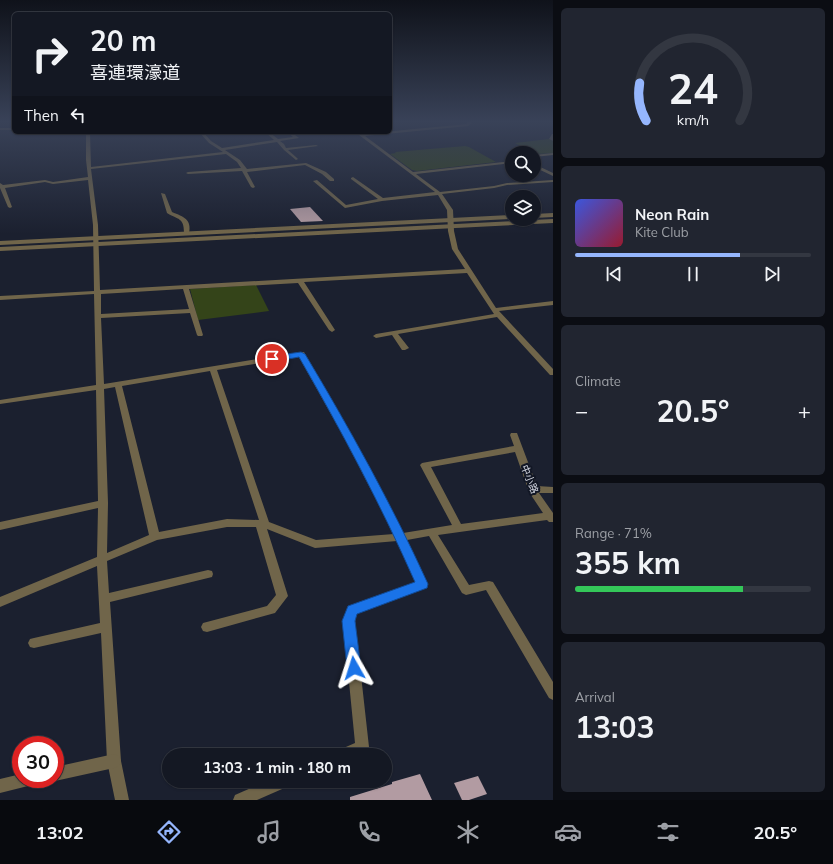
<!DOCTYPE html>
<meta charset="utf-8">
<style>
:root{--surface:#141823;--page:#212530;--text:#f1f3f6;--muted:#9da0a6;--line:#333741;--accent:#95b6fd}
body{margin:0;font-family:Mulish,"Noto Sans JP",sans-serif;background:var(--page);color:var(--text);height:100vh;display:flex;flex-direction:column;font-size:15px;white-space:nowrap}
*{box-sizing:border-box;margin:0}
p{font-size:13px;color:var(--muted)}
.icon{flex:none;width:22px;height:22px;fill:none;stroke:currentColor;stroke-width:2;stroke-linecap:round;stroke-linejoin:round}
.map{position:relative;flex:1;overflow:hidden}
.sheet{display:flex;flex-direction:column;gap:8px;padding:8px;background:#0b0d13;width:280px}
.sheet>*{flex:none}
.banner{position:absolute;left:12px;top:12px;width:380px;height:122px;border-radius:6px;box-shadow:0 1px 3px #0004,0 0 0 1px var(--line);background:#141823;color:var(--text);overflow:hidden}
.controls{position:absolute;left:505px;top:146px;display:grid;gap:8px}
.controls a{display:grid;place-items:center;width:36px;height:36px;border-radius:50%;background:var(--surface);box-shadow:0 1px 3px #0004,0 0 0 1px var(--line);font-size:20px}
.speed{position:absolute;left:12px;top:736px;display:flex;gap:8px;font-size:20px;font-weight:700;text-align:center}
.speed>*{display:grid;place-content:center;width:52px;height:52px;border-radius:50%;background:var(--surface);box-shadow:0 1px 3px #0004,0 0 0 1px var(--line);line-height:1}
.speed .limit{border:6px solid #d22;background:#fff;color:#111}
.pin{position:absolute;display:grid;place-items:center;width:34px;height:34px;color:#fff;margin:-17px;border:2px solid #fff;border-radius:50%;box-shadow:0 1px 4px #0007}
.me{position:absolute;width:44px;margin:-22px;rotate:354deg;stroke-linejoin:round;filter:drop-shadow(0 0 3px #0008)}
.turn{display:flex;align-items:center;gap:14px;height:84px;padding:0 12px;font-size:18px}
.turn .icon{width:52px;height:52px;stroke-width:2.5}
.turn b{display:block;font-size:28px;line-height:34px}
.then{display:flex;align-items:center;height:38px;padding:0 12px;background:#0003;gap:8px;font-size:15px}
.big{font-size:30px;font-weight:700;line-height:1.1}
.sheet .tile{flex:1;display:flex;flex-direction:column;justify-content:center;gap:6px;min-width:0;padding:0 14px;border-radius:6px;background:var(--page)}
.sheet .dial{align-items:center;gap:0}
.dial svg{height:104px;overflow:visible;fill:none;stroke:var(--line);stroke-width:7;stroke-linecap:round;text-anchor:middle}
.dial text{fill:var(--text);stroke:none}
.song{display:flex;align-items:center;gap:12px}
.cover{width:48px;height:48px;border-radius:6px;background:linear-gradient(135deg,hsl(230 70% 55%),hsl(350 70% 35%))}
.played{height:4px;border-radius:2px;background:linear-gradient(90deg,var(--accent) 70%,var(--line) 70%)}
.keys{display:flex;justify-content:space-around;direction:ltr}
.heat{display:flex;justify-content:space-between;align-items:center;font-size:22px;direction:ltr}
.charge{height:6px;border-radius:3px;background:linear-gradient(90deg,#34c759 71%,var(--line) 0)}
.trip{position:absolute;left:162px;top:748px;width:230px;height:40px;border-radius:20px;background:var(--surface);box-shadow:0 1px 3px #0004,0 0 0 1px var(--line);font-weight:700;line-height:40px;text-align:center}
.menu{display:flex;height:64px;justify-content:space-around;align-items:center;background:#080a0e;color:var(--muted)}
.menu .icon{width:28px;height:28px}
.menu .current{color:var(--accent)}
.menu b{font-size:18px;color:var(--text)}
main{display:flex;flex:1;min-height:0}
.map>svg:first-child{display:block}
</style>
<main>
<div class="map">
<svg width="553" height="800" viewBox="0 0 553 800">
<rect width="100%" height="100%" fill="#1b202f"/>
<g fill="#344419">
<path d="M549,139L553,141V153L536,154L515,143Z"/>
<path d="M465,146L469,147L496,162L417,171L412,170L390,154L396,153L395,152Z"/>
<path d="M256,285L269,311L198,320L190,289Z"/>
</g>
<g fill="#b29ba2">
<path d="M310,207L323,221L301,222L290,209Z"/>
<path d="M420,774L432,800H350V797L392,784V782Z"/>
<path d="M478,776L487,794L469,800H462L454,783Z"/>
</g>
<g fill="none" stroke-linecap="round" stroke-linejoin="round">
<g fill="#70654a" fill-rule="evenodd">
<path d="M467,122H471L472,123L468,126L365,136L413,172L512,161V163L416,174L440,192L494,186L507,183L553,180V182L507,185L494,188L442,194L453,210L454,231L458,249L496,308L553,301V305L499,311L553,369V375H550L497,317L398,334L409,348L405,350H402L392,335L376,338L373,336L376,334L494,314L467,273L304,282L335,330L332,332L329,330L298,283L189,289L203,335L202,336H198L197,335L190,313L101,318L104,384L301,352H304L354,439L403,533L452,525L420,465L422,463L514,446L510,435L511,433H517L537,486L553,487V493H539L553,513V522H549L547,520L438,535L469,585L489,581L493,582L553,682V700L549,698L486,590L466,595L462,593L429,536L407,540L427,584L426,587L357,613L355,621L369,747L367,752L360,755H337L339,750L355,743L343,621L348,607L416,582L397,541L315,548L267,529L288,596L275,613L207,632L203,631L201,627L203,623L267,606L276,595L256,527H227L157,540L107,561L109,593L208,570L212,571L213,574L212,577L208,578L110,602L121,761L129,800H115L107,761L101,633L34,648L30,647L28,643L30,639L34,638L100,623L97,566L0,607V597L97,557L98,508L0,530V522L98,501L96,390L0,404V400L96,385L94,294L0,300V296L94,291L93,225L88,180L53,184L45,182L5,188L12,207L10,208L8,207L0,188V183L3,185L45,180L53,182L88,177L86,160V132H90L91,167L223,152L209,143L199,132H203L211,141L222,148L274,140L265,132H269L278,139L293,137L287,132H291L299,138L280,141L284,144L286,148L316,145L318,146L288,150L297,158L298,159L296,160L284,150L277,142L225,150L240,160L247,169L306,163L326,172L334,179V181H330L322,174L305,165L247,172L255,187L253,188L251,187L242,171L188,174L186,173L188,172L241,168L237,162L226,154L91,169L98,225L100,290L465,269L452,249L448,231L447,210L438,195L382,201L345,208L313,181L317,180L346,205L378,199L351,179V178L353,177L383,198L435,192L355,132H359L362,134L467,124ZM183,289L189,309L101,314V294ZM299,357L345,439L394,534L316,540L269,522L217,370ZM210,371L259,520L227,519L159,532L122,386ZM115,387L149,535L107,553L108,503L104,389ZM515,452L529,492L543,513L461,524L431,467Z"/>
<rect x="0" y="128" width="14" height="2"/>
<path d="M552,134H553V141L549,139Z"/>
<path d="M553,153V155L534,157V155Z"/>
<path d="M534,164L553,173V176L534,167Z"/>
<path d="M161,193L165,194L172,212C184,217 192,219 189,234L184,233C184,217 178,220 167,213Z"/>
<path d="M267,781H291L289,786L257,800H233L235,795Z"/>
</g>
<g fill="#70654a" fill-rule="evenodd">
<path d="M553,213V217L534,218V214Z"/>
<path d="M512,215V219L0,245V241Z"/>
<path d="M553,219V223L0,251V247Z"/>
<path d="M114,754L119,756L121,761L119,766L114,768L55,781L50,779H55V767Z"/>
<path d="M21,774V779H38L36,784L0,793V779Z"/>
</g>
</g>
<linearGradient id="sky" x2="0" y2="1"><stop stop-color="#0f121a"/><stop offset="0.52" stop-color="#394258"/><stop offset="1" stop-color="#394258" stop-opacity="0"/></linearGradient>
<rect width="553" height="234" fill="url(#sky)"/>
<path fill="#1a73e8" stroke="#114b97" d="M301,352L305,354C350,429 392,505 428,584L427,588L357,614L355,621L361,668L359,673L354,675L349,673L347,668L342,621L348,606L415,582C381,505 341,430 299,357L272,362L268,359L272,356Z"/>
<g text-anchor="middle" stroke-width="4" stroke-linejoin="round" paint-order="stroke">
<g font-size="10" fill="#d5d8e2" stroke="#121725">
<text transform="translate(530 479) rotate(68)" y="4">中小路</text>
</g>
</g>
</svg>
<div class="controls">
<a><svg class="icon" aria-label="search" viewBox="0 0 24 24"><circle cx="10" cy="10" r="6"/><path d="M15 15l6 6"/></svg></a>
<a><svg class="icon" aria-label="layers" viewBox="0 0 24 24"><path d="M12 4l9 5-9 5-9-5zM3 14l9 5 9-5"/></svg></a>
</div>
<div class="speed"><div class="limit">30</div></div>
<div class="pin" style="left:272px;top:359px;background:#d93025"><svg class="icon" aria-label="arrive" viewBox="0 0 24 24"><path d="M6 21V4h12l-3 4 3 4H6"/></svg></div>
<svg class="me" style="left:354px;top:668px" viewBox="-20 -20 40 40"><path d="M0-17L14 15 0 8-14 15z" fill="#1a73e8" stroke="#fff" stroke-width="4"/></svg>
<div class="trip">13:03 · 1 min · 180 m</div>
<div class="banner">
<div class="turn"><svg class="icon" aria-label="right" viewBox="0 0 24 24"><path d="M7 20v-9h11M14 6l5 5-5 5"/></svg><div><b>20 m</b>喜連環濠道</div></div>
<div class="then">Then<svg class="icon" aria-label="left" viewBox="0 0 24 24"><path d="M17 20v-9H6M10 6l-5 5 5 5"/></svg></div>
</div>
</div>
<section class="sheet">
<div class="tile dial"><svg viewBox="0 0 100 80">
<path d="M14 69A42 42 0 1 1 86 69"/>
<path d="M14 69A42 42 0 0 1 9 40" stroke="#95b6fd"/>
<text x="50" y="56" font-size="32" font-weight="700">24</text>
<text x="50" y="72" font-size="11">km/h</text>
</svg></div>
<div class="tile">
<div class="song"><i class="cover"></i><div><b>Neon Rain</b><p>Kite Club</p></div></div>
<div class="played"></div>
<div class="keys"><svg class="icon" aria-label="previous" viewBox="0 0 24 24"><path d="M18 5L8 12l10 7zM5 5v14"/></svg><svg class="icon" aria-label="pause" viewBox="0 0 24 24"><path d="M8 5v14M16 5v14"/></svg><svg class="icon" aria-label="next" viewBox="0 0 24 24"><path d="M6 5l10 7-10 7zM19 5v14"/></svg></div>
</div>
<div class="tile"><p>Climate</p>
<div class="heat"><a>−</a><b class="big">20.5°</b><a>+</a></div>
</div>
<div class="tile"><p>Range · 71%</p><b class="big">355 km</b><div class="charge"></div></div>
<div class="tile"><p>Arrival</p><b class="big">13:03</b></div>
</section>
</main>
<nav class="menu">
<b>13:02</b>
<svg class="icon current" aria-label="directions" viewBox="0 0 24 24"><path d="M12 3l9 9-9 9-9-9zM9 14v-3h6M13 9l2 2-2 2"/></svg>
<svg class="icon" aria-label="music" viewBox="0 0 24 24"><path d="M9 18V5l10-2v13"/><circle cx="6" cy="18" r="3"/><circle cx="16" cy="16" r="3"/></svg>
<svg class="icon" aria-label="phone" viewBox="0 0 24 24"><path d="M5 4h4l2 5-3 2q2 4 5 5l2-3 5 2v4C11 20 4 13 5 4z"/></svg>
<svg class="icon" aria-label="climate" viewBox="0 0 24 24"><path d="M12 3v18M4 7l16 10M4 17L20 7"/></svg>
<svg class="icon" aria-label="car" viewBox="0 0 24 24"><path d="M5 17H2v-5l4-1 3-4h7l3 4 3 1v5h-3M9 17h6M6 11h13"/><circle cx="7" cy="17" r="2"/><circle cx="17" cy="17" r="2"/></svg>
<svg class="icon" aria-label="filters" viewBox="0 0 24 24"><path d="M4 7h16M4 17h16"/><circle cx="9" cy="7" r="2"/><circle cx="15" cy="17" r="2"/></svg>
<b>20.5°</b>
</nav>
